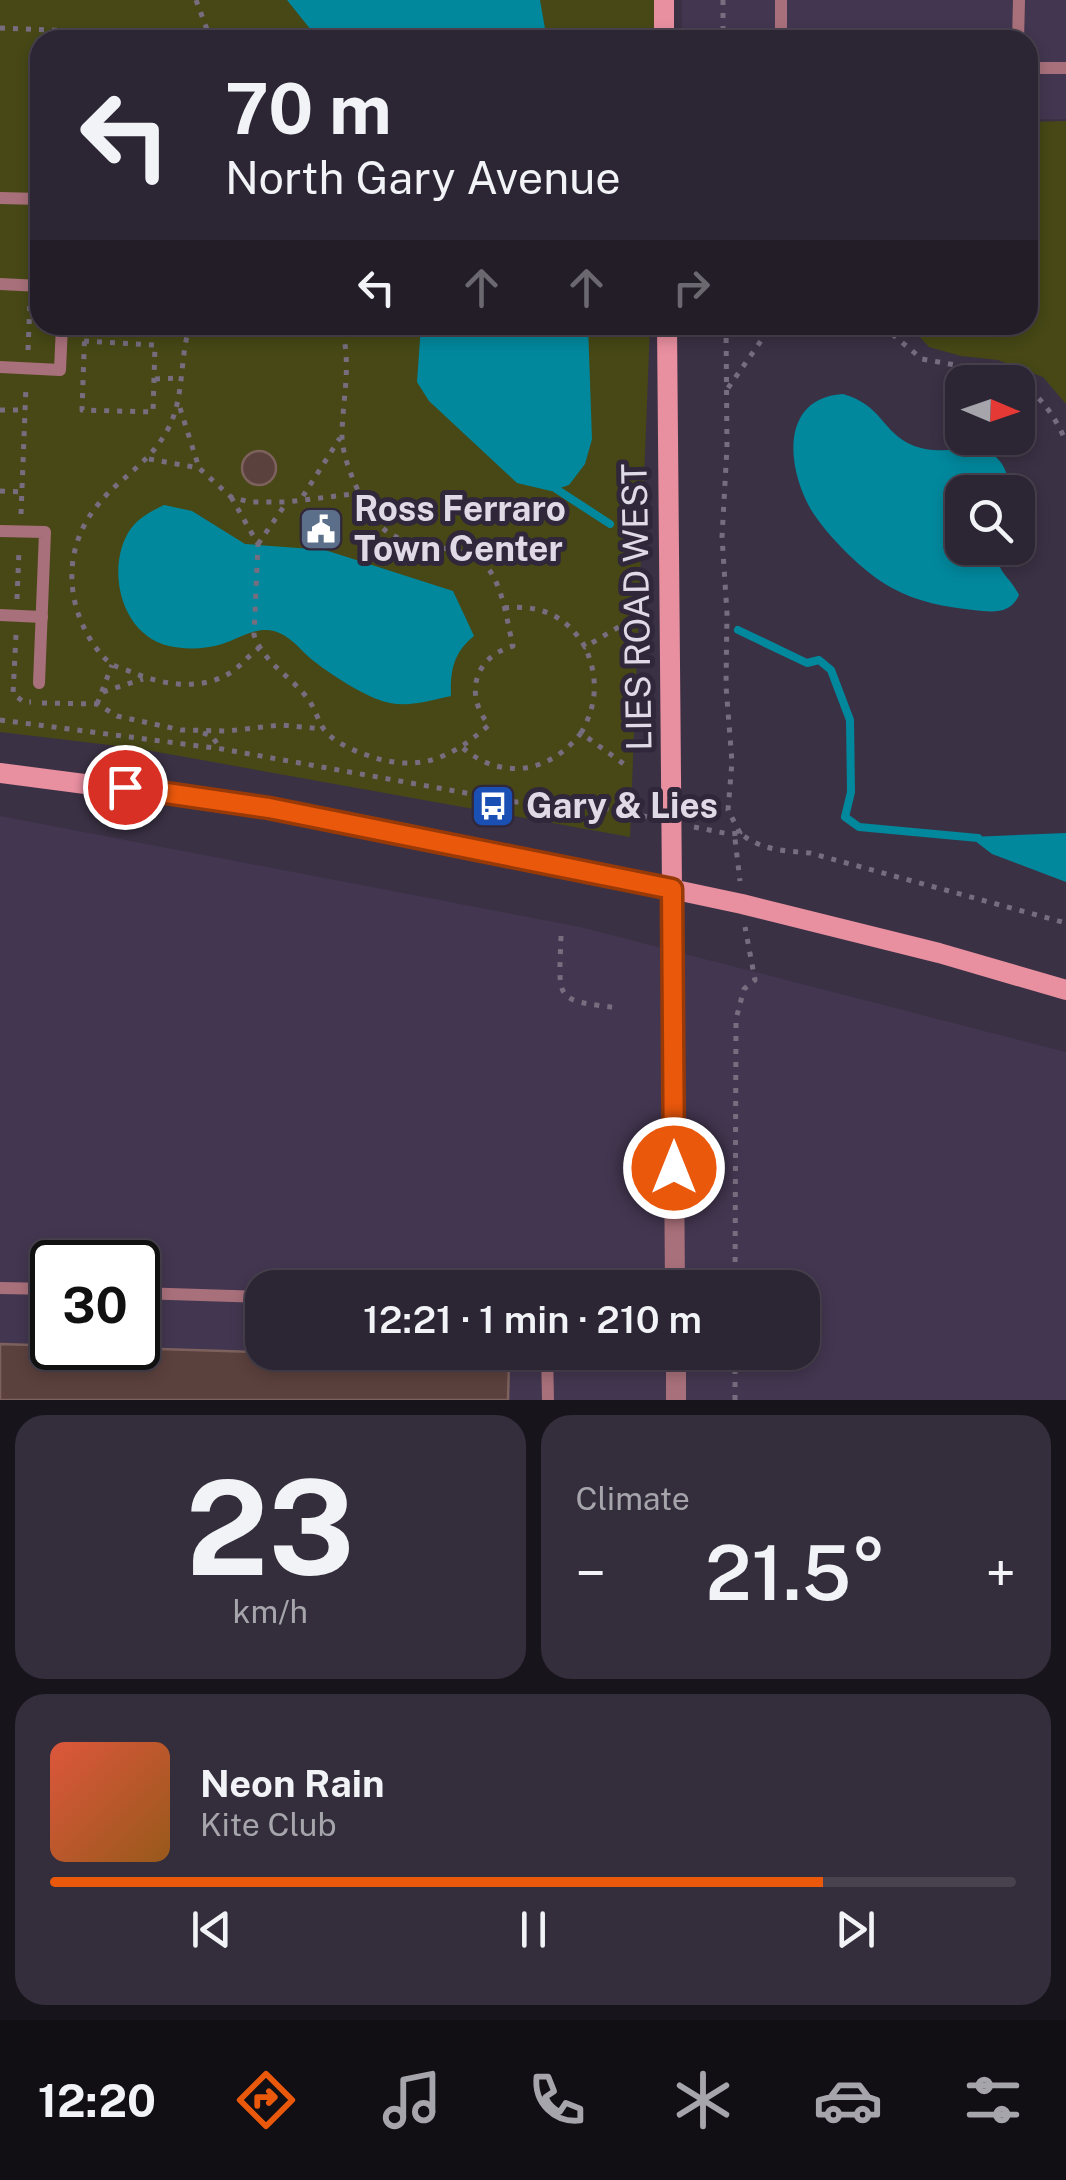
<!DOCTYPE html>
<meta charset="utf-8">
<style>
:root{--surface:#2c2533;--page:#342d3b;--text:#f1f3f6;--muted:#a6a5ac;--line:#48424e;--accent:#ea580c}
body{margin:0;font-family:"Public Sans",sans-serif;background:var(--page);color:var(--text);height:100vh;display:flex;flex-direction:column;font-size:38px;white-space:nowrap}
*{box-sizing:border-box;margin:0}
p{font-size:32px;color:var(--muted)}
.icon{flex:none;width:55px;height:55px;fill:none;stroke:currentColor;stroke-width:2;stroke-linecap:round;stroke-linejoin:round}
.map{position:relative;height:1400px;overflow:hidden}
.sheet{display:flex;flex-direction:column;gap:15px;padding:15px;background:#18141c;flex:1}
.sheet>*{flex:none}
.guide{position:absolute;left:30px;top:30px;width:1008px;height:305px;border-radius:30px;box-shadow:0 5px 15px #0003,0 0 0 2px var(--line);background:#2c2533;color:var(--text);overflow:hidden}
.needle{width:65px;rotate:92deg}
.controls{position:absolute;left:945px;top:365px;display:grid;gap:20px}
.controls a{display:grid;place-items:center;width:90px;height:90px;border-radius:20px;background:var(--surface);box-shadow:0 5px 15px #0003,0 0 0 2px var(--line);font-size:50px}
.speed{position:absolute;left:30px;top:1240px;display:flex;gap:20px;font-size:50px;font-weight:700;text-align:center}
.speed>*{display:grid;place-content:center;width:130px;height:130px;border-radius:50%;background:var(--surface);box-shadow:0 5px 15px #0003,0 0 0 2px var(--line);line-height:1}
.speed .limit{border:5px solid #111;border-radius:15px;background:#fff;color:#111}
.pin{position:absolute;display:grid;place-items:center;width:85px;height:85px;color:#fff;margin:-42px;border:5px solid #fff;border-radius:50%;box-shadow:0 2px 10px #0007}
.me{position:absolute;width:110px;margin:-55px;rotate:0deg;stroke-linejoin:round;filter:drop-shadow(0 0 8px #0008)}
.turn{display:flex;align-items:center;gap:35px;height:210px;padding:0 30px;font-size:45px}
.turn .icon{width:130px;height:130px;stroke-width:2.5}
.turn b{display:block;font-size:70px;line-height:85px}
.lanes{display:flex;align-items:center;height:95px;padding:0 30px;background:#0003;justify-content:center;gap:50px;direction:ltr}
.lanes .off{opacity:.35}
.big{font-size:75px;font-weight:600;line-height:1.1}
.sheet .card{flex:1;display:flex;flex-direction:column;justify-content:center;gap:15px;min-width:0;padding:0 35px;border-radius:30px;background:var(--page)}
.sheet .dial{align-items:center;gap:0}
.dial b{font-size:130px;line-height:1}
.song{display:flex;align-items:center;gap:30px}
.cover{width:120px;height:120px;border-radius:15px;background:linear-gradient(135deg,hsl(10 70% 55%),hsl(30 70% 35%))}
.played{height:10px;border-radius:5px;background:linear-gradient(90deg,var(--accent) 80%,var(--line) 80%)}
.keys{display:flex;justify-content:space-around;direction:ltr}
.heat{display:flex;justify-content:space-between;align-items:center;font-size:55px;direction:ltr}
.sheet .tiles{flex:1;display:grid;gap:15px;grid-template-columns:1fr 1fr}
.card:last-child{grid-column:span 2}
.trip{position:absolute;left:245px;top:1270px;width:575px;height:100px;border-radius:30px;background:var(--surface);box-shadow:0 5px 15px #0003,0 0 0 2px var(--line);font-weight:600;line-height:100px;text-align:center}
.menu{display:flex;height:160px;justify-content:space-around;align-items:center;background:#120f14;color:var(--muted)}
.menu .icon{width:70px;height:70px}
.menu .on{color:var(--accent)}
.menu b{font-size:45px;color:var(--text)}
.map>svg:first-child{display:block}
</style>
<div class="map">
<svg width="1066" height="1400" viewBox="0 0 1066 1400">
<rect width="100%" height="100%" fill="#3a3144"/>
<g fill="#433650" fill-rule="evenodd">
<path d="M682,0H1066V119H1028V40H682Z"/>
<path d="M0,816L580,927L1066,1052V1400H0ZM52,1262H138V1348H52ZM262,1288H802V1352H262Z"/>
</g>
<g fill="#474816">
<path d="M0,0H664L662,40H40V325H650L630,837L135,748L0,732Z"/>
<path d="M1066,121V404L1043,377L998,360L961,356L929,347L909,325H1028V122Z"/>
</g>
<g fill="#02889d">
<path d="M287,0H540L547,40H319Z"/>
<path d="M421,325H588L592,439L585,464L569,485L551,491L517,483L429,401L417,382Z"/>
<path d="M843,394C882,405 882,432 912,445C953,463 1001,423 1011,492H962V548H997C995,572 1010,576 1019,595C1010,615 992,612 973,610C946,607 917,602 892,588C865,574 825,534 810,508C786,465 781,398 843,394Z"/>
<path d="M164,505L192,511L245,544L325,550L453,591L474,636C454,652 450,670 451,696C432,700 411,707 390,703C368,699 328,673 310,658C299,648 289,635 274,631C256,626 239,639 222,644C206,649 186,650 169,646C122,635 106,572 128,533C137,518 150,512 164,505Z"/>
<path d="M1066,833V882L992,854L970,837Z"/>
</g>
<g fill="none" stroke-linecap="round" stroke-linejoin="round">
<g stroke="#02889d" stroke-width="8">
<path d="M547,483L610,524"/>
<path d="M738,630L807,663L819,660L831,670L850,720L851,792L845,817L859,827L978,838"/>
</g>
</g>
<g fill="#5b413d" stroke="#7d615d" stroke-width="2.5">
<circle cx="259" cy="468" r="17"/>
<path d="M0,1344L509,1360L508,1400H0Z"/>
</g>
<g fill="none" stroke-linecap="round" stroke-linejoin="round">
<g stroke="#766e7f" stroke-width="5" stroke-dasharray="5 8" stroke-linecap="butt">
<path d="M196,0L211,40"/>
<path d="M723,0V40"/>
<path d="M0,28L73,31L87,40"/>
<path d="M34,180L36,137H40"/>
<path d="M31,270L33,216"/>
<path d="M190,325C179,359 185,397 168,429C148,466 120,476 96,507C64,548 65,600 92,642C98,651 104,659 113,665C119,668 127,670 134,673C164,685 200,691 230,673C240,667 249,655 259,648"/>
<path d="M726,325L727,447L722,537L727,613L726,686L732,762L728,810L740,833L735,839L740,881"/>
<path d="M868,325L892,334L922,359L994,372L1016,382"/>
<path d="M84,341L155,345L153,412L82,410L85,325"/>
<path d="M28,350L30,301"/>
<path d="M155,379L181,378"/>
<path d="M1018,383C1040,393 1057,420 1066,442"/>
<path d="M728,388L770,328L782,325"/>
<path d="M180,408L199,468"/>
<path d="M0,410H25"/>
<path d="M149,459L199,468L231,497L250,502H287L361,493"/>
<path d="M0,491L22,492"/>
<path d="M303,496L340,438"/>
<path d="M231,497L258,544L254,635C263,661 287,674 304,694C314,705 316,716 323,728C331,740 348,748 361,753C415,774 448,761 489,725C464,695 474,657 513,646C507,622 504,592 490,571C465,533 400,563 370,513C358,493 341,457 342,433C343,394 352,365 341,325"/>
<path d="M21,514L26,386"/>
<path d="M258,544L287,502"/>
<path d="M17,599L19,550"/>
<path d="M504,608C540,604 567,616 585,647L627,622"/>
<path d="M16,635L13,694L24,702H31"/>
<path d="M103,692L143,679"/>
<path d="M42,703L97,704L117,716L181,730L227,731L281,725L324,729"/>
<path d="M97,704L112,665"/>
<path d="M0,720L222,749L516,802H573L649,817"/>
<path d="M203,733L212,736L220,748"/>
<path d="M581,733C597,705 599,678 585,647"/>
<path d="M463,748C502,781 550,773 581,733L628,767"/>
<path d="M694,827L729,834L740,833C760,850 785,851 810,853L1066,923"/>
<path d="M561,936C559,1001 553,1000 619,1008"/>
<path d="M735,1288L736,1019L744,989L755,980L745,927"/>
<path d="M735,1400V1352"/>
</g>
<g stroke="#a8707a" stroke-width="12">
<path d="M781,0V40"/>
<path d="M1018,40L1019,0"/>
<path d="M1028,68H1066"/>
<path d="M0,198L40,199"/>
<path d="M0,284L40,286"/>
<path d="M0,367L60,370L62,325"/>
<path d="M0,531L45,532L39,683"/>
<path d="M0,615L42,617"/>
<path d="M0,1288L52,1289"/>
<path d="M138,1293L262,1297"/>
<path d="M547,1352L548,1400"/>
</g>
<g stroke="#a8707a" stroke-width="20">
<path d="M672,889L675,1288"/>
<path d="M676,1352V1400"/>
</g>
<g stroke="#e88fa0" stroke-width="20">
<path d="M664,0V40"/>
<path d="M667,325L672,889"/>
<path d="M0,773L269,808L596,873L742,904L939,953L1066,990"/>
</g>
</g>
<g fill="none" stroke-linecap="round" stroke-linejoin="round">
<g stroke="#983908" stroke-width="25">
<path id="route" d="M125,787L269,808L672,889L674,1168"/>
</g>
<use href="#route" stroke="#ea580c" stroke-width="18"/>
</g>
<defs>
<g id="civic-square" transform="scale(2.25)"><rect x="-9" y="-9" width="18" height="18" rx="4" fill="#5c6f8a" stroke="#30273a"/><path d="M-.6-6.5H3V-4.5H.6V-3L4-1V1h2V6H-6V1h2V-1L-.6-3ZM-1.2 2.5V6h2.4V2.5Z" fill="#fff"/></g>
<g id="bus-square" transform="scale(2.25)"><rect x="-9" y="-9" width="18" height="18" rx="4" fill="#1a4fb4" stroke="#30273a"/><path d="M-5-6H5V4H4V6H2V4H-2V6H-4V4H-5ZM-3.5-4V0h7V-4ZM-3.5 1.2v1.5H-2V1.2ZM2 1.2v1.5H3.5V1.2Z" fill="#fff"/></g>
</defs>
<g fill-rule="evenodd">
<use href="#civic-square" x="321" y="529"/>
<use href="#bus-square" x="493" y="806"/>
</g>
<g text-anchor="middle" stroke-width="10" stroke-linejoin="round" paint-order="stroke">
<g font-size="35" font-weight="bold" fill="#e0dae7" stroke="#30273a" text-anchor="start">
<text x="354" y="521">Ross Ferraro<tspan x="354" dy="40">Town Center</tspan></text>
<text x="526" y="818">Gary &amp; Lies</text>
</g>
<g font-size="35" fill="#e0dae7" stroke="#30273a">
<text transform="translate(637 607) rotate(-91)" y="12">LIES ROAD WEST</text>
</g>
</g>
</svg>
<div class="controls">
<a><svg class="needle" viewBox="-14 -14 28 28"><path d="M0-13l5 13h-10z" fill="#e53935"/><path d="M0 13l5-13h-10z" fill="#a6a5ac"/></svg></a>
<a><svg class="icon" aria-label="search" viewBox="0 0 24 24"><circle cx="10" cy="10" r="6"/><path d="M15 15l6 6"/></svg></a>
</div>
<div class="speed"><div class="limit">30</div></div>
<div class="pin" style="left:125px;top:787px;background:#d93025"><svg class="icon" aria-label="arrive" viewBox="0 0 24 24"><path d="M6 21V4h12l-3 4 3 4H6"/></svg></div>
<svg class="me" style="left:674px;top:1168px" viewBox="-20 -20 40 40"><circle r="17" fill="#ea580c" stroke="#fff" stroke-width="3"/><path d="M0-11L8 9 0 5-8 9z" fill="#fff"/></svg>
<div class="trip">12:21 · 1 min · 210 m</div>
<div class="guide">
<div class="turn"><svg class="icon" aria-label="left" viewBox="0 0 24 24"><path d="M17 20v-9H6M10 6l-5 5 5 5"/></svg><div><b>70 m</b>North Gary Avenue</div></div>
<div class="lanes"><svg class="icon" aria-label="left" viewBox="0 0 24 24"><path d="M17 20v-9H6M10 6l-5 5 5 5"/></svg><svg class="icon off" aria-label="ahead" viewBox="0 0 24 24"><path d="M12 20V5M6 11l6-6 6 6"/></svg><svg class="icon off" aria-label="ahead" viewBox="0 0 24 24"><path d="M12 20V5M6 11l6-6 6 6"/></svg><svg class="icon off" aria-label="right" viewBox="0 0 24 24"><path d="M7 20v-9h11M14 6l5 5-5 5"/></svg></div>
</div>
</div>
<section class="sheet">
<div class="tiles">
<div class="card dial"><b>23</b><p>km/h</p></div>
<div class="card"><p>Climate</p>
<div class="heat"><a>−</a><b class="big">21.5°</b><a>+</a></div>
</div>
<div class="card">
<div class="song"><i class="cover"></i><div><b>Neon Rain</b><p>Kite Club</p></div></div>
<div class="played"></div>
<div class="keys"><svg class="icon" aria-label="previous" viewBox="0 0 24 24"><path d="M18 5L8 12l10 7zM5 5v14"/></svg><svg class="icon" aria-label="pause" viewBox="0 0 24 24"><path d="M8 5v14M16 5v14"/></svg><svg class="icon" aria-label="next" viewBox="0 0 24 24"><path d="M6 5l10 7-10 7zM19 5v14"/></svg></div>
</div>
</div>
</section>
<nav class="menu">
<b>12:20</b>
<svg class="icon on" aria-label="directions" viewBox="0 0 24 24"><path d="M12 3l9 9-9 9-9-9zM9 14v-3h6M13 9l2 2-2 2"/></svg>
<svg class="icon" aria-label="music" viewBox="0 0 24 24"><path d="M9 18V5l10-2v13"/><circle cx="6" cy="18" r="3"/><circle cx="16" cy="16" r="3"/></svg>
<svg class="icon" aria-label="phone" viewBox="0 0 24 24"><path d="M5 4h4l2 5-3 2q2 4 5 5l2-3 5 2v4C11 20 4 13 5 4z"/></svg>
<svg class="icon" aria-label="climate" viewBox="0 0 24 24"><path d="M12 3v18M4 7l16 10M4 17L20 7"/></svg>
<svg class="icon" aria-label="car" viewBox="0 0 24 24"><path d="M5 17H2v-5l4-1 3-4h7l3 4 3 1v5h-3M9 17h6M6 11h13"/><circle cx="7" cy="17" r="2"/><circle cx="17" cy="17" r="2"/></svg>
<svg class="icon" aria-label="filters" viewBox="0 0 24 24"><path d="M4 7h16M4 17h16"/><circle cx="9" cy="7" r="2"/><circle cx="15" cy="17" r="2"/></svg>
</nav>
